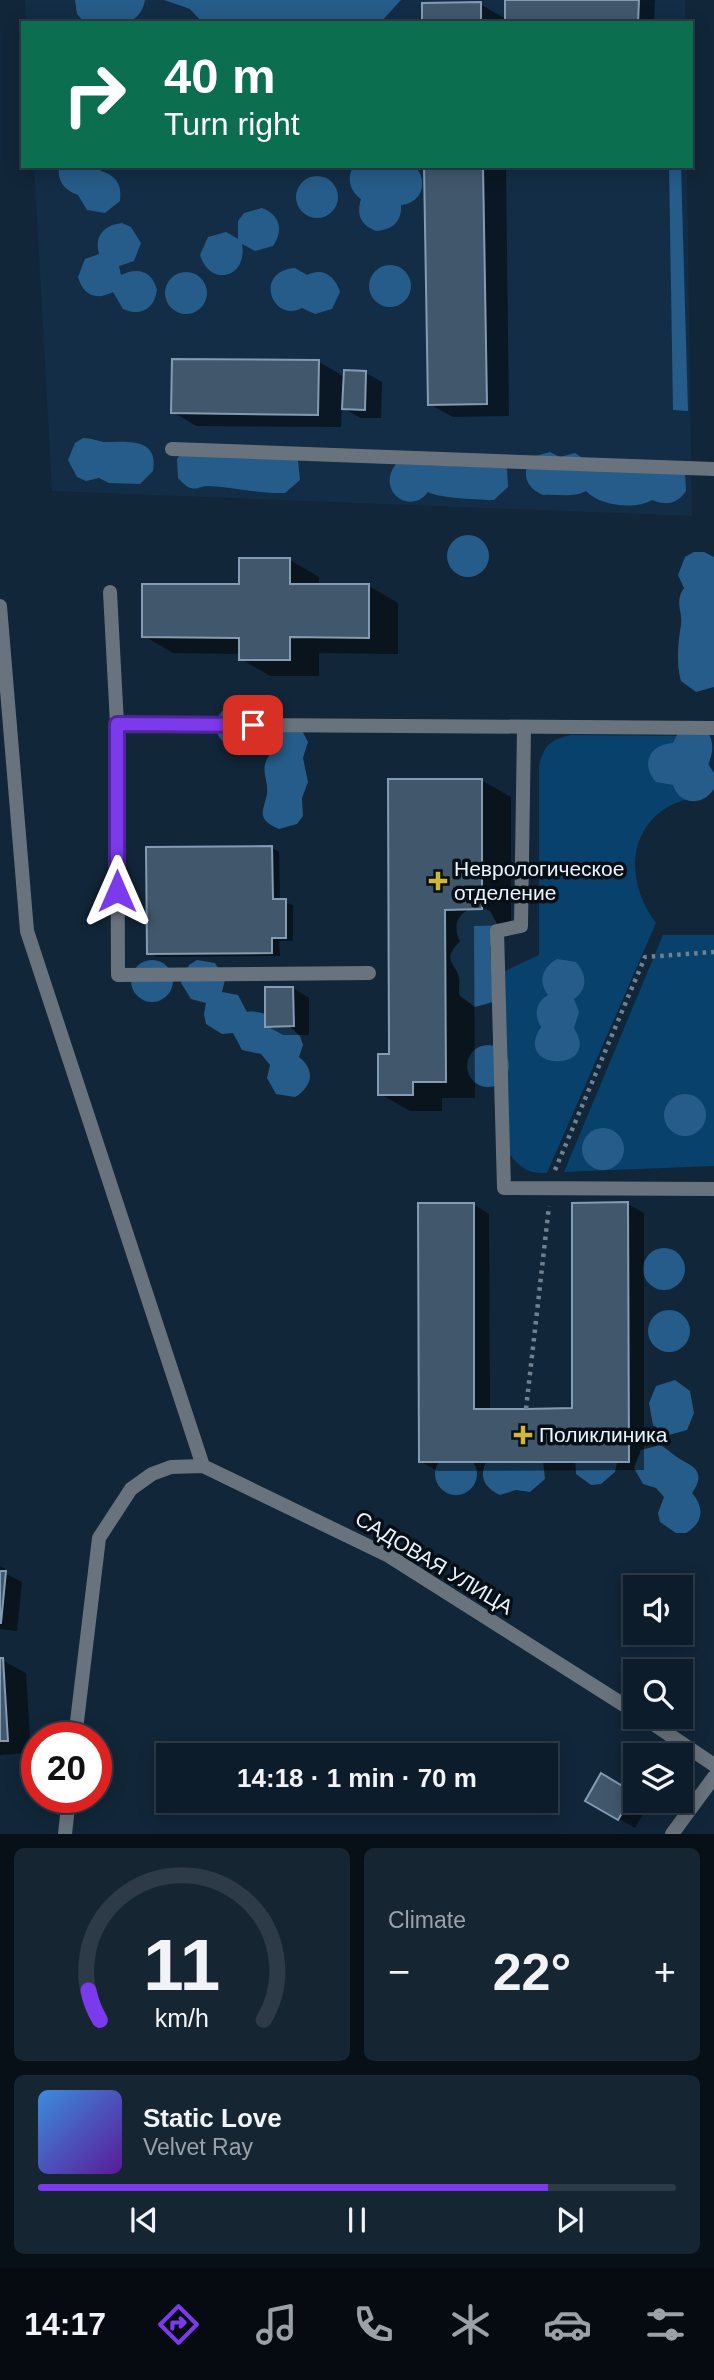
<!DOCTYPE html>
<meta charset="utf-8">
<style>
:root{--surface:#0d1c2a;--page:#162532;--text:#f1f3f6;--muted:#9aa1a8;--line:#2d3a47;--accent:#7c3aed}
body{margin:0;font-family:Arial,sans-serif;background:var(--page);color:var(--text);height:100vh;display:flex;flex-direction:column;font-size:26px;white-space:nowrap}
*{box-sizing:border-box;margin:0}
p{font-size:23px;color:var(--muted)}
.icon{flex:none;width:38px;height:38px;fill:none;stroke:currentColor;stroke-width:2;stroke-linecap:round;stroke-linejoin:round}
.map{position:relative;height:1834px;overflow:hidden}
.details{display:flex;flex-direction:column;gap:14px;padding:14px;background:#070f17;flex:1}
.details>*{flex:none}
.top-card{position:absolute;left:21px;top:21px;width:672px;height:147px;border-radius:0px;box-shadow:0 4px 18px #0003,0 0 0 2px var(--line);background:#0b6e4f;color:#fff;overflow:hidden}
.fabs{position:absolute;left:623px;top:1575px;display:grid;gap:14px}
.fabs a{display:grid;place-items:center;width:70px;height:70px;border-radius:0px;background:var(--surface);box-shadow:0 4px 18px #0003,0 0 0 2px var(--line);font-size:35px}
.speed{position:absolute;left:21px;top:1722px;display:flex;gap:14px;font-size:35px;font-weight:700;text-align:center}
.speed>*{display:grid;place-content:center;width:91px;height:91px;border-radius:50%;background:var(--surface);box-shadow:0 4px 18px #0003,0 0 0 2px var(--line);line-height:1}
.speed .limit{border:10px solid #d22;background:#fff;color:#111}
.pin{position:absolute;display:grid;place-items:center;width:60px;height:60px;color:#fff;margin:-30px;border-radius:14px;box-shadow:0 4px 10px #0006}
.me{position:absolute;width:77px;margin:-38px;rotate:0deg;stroke-linejoin:round;filter:drop-shadow(0 0 5px #0008)}
.turn{display:flex;align-items:center;gap:24px;height:147px;padding:0 28px;font-size:32px}
.turn .icon{width:91px;height:91px;stroke-width:2.5}
.turn b{display:block;font-size:49px;line-height:60px}
.big{font-size:52px;font-weight:700;line-height:1.1}
.details .card{flex:1;display:flex;flex-direction:column;justify-content:center;gap:10px;min-width:0;padding:0 24px;border-radius:10px;background:var(--page)}
.details .dial{align-items:center;gap:0}
.dial svg{height:182px;overflow:visible;fill:none;stroke:var(--line);stroke-width:7;stroke-linecap:round;text-anchor:middle}
.dial text{fill:var(--text);stroke:none}
.song{display:flex;align-items:center;gap:21px}
.cover{width:84px;height:84px;border-radius:10px;background:linear-gradient(135deg,hsl(210 70% 55%),hsl(270 70% 35%))}
.played{height:7px;border-radius:4px;background:linear-gradient(90deg,var(--accent) 80%,var(--line) 80%)}
.keys{display:flex;justify-content:space-around;direction:ltr}
.heat{display:flex;justify-content:space-between;align-items:center;font-size:38px;direction:ltr}
.details .tiles{flex:1;display:grid;gap:14px;grid-template-columns:1fr 1fr}
.card:last-child{grid-column:span 2}
.trip{position:absolute;left:156px;top:1743px;width:402px;height:70px;border-radius:0px;background:var(--surface);box-shadow:0 4px 18px #0003,0 0 0 2px var(--line);font-weight:700;line-height:70px;text-align:center}
.menu{display:flex;height:112px;justify-content:space-around;align-items:center;background:#050b11;color:var(--muted)}
.menu .icon{width:49px;height:49px}
.menu .active{color:var(--accent)}
.menu b{font-size:32px;color:var(--text)}
.map>svg:first-child{display:block}
</style>
<div class="map">
<svg width="714" height="1834" viewBox="0 0 714 1834">
<rect width="100%" height="100%" fill="#112638"/>
<g fill="#122d45">
<path d="M25,0H685V23H26Z"/>
<path d="M34,166H687L692,516L52,491Z"/>
</g>
<g fill="#07416c">
<path d="M571,735L709,736L710,792C694,797 676,801 663,810C624,838 630,889 656,923L547,1173C528,1174 521,1168 509,1154L505,971L539,955V766C544,745 551,739 571,735Z"/>
<path d="M663,935H714V1166L564,1172Z"/>
</g>
<g fill="#265c89">
<path d="M75,0H145C142,18 129,26 112,19L106,23L84,22L77,14Z"/>
<path d="M164,0H401L380,23H203L190,9Z"/>
<path d="M59,166H100L101,171C117,176 122,185 120,201L105,213L87,210L78,195C64,190 57,181 59,166Z"/>
<path d="M354,166H415C429,182 422,203 401,205C402,221 393,230 376,231C361,225 356,215 361,199C350,191 346,178 354,166Z"/>
<path d="M669,166H681L688,411L673,410Z"/>
<circle cx="317" cy="197" r="21"/>
<path d="M262,208C280,215 284,230 273,246L255,251L242,244C248,278 210,288 200,255L208,237L226,232L238,239V221L244,213Z"/>
<path d="M122,223L131,227L141,243L134,261L119,266L121,275C138,267 152,271 157,290C154,309 141,317 123,309L113,292C96,301 83,295 78,277L85,259L99,254C94,236 104,225 122,223Z"/>
<circle cx="390" cy="286" r="21"/>
<path d="M295,268L307,275C323,267 335,276 340,292L332,309L315,314L302,308C272,324 253,271 295,268Z"/>
<circle cx="186" cy="293" r="21"/>
<path d="M83,438C91,438 98,441 104,442C127,442 159,437 153,471L140,484L109,483L99,478L86,481L77,477L68,460L75,443Z"/>
<path d="M183,451L292,454L298,461L300,480L285,493C258,494 234,487 207,486C201,486 197,490 191,488C185,486 182,482 178,478L177,459Z"/>
<path d="M550,452L560,457L575,453L590,463L685,472L686,491C677,504 667,506 652,500C636,510 599,506 586,491C573,498 557,494 543,495C525,487 521,473 532,457Z"/>
<path d="M396,464L507,468L508,487L494,500C482,500 437,498 428,492C411,516 375,491 396,464Z"/>
<circle cx="468" cy="556" r="21"/>
<path d="M694,552H704L714,557V687L696,692L681,681C676,664 678,642 681,625C683,611 674,602 684,588L678,575L685,557Z"/>
<circle cx="237" cy="726" r="21"/>
<path d="M299,725L308,742L303,758L308,782L302,798L303,816L297,824L279,829C256,819 263,812 267,794C269,780 259,770 269,756L265,745L272,727Z"/>
<path d="M706,729C714,740 714,752 708,764L714,773V789C703,806 680,806 673,785L656,782C640,764 650,744 673,743L679,731Z"/>
<path d="M481,907L490,911L499,927L490,946L493,1002L475,1007L460,996C458,989 460,985 459,978C457,963 440,962 460,941C451,923 460,908 481,907Z"/>
<path d="M557,959L576,962C587,975 588,989 574,999L579,1012L574,1028C603,1073 511,1072 541,1027C534,1016 535,1002 548,995C537,981 543,967 557,959Z"/>
<circle cx="152" cy="981" r="21"/>
<path d="M197,960L215,963L225,980L222,992L238,995L247,1012C265,1009 288,1023 300,1036L303,1045L299,1057C316,1070 312,1087 295,1097L276,1094L267,1078L270,1065L261,1054L242,1050L233,1033L222,1034L206,1024L204,1014L206,1003L191,999L181,983L189,965Z"/>
<circle cx="488" cy="1066" r="21"/>
<circle cx="685" cy="1115" r="21"/>
<circle cx="603" cy="1149" r="21"/>
<circle cx="664" cy="1269" r="21"/>
<circle cx="669" cy="1331" r="21"/>
<path d="M675,1380L690,1391L694,1413L687,1430L669,1435L653,1425L649,1403L656,1386Z"/>
<path d="M660,1445C666,1448 669,1451 674,1455C686,1465 710,1467 692,1493C705,1508 703,1523 686,1533H676L660,1522L658,1513L664,1497L656,1488L643,1484L634,1468L641,1450Z"/>
<circle cx="456" cy="1474" r="21"/>
<path d="M575,1455L617,1462L615,1472L601,1484L591,1485L576,1474Z"/>
<path d="M489,1457L543,1460L545,1479L530,1492L516,1490L500,1495C482,1487 478,1473 489,1457Z"/>
</g>
<g fill="#0007">
<path d="M507,0H655L654,23H424L480,4L506,19Z"/>
<path d="M426,166H506L509,416L453,417L429,404Z"/>
<path d="M319,362L345,377V372L366,373L382,382L381,418H360L342,407L341,427L196,426L173,412Z"/>
<path d="M290,560L319,577V586H369L398,603V654L319,653V676H270L241,659V654L173,653L144,636Z"/>
<path d="M481,780L511,797V925L474,926L475,1098H442V1111H410L380,1094Z"/>
<path d="M272,848L279,852L280,901L293,905V941H279L280,956L157,957L149,953Z"/>
<path d="M293,988L309,998V1035H283L267,1026Z"/>
<path d="M473,1204L489,1214L490,1410H574L628,1204L644,1213V1470L437,1471L420,1461Z"/>
<path d="M0,1566L5,1569L4,1573L22,1582L17,1631L0,1629Z"/>
<path d="M0,1659L26,1673L31,1753L0,1755Z"/>
<path d="M602,1776L635,1796V1801L649,1804L635,1828L587,1800Z"/>
</g>
<g fill="#41576c" stroke="#839cb3" stroke-width="2">
<path d="M505,0H639L638,23H505Z"/>
<path d="M481,2V23H422V3Z"/>
<path d="M424,166H483L487,404L428,405Z"/>
<path d="M172,359L319,360L318,415L171,413Z"/>
<path d="M344,370L366,371L365,410L342,409Z"/>
<path d="M239,558H290V584H369V638L290,637V660H239V638L142,637V584H239Z"/>
<path d="M388,779H482V909L445,910L446,1082H413V1095H378V1054H389Z"/>
<path d="M272,846L273,899H286V938H272V953L147,954L146,847Z"/>
<path d="M265,987H293L294,1026L265,1027Z"/>
<path d="M628,1202L629,1462H419L418,1203H474V1409H526L572,1408V1203Z"/>
<path d="M0,1571H6L1,1623H0Z"/>
<path d="M0,1658H3L8,1741H0Z"/>
<path d="M601,1773L634,1793L618,1820L585,1801Z"/>
</g>
<g fill="none" stroke-linecap="round" stroke-linejoin="round">
<g stroke="#718190" stroke-width="4.5" stroke-dasharray="3.5 5" stroke-linecap="butt">
<path d="M555,1170L645,957L714,952"/>
<path d="M526,1409L549,1206"/>
</g>
<g stroke="#69737d" stroke-width="14">
<path d="M172,449L714,469"/>
<path d="M110,592L117,724L118,975L369,973"/>
<path d="M117,724L714,728"/>
<path d="M524,728L521,926L497,931L504,1188L714,1189"/>
</g>
<g stroke="#69737d" stroke-width="14">
<path d="M0,606L27,931L203,1466"/>
<path d="M643,1717L714,1765"/>
<path d="M75,1738L99,1538L131,1489L152,1474L171,1467L203,1466L389,1556L635,1712"/>
<path d="M65,1834L69,1797"/>
<path d="M672,1834L714,1777"/>
</g>
</g>
<g fill="none" stroke-linecap="round" stroke-linejoin="round">
<g stroke="#51269a" stroke-width="18">
<path id="route" d="M117,891V724L253,725"/>
</g>
<use href="#route" stroke="#7c3aed" stroke-width="12"/>
</g>
<g fill="#d1b736" stroke="#060e16" stroke-width="2.5">
<path d="M434.5 870.5h7v7h7v7h-7v7h-7v-7h-7v-7h7z"/>
<path d="M519.5 1424.5h7v7h7v7h-7v7h-7v-7h-7v-7h7z"/>
</g>
<g text-anchor="middle" stroke-width="7" stroke-linejoin="round" paint-order="stroke">
<g font-size="21" fill="#eaf4fe" stroke="#060e16" text-anchor="start">
<text x="454" y="876">Неврологическое<tspan x="454" dy="24">отделение</tspan></text>
<text x="539" y="1442">Поликлиника</text>
</g>
<g font-size="21" fill="#eaf4fe" stroke="#060e16">
<text transform="translate(434 1563) rotate(31)" y="7">САДОВАЯ УЛИЦА</text>
</g>
</g>
</svg>
<div class="fabs">
<a><svg class="icon" aria-label="sound" viewBox="0 0 24 24"><path d="M4 9h4l5-4v14l-5-4H4zM17 9q2 3 0 6"/></svg></a>
<a><svg class="icon" aria-label="search" viewBox="0 0 24 24"><circle cx="10" cy="10" r="6"/><path d="M15 15l6 6"/></svg></a>
<a><svg class="icon" aria-label="layers" viewBox="0 0 24 24"><path d="M12 4l9 5-9 5-9-5zM3 14l9 5 9-5"/></svg></a>
</div>
<div class="speed"><div class="limit">20</div></div>
<div class="pin" style="left:253px;top:725px;background:#d93025"><svg class="icon" aria-label="arrive" viewBox="0 0 24 24"><path d="M6 21V4h12l-3 4 3 4H6"/></svg></div>
<svg class="me" style="left:117px;top:891px" viewBox="-20 -20 40 40"><path d="M0-17L14 15 0 8-14 15z" fill="#7c3aed" stroke="#fff" stroke-width="4"/></svg>
<div class="trip">14:18 · 1 min · 70 m</div>
<div class="top-card">
<div class="turn"><svg class="icon" aria-label="right" viewBox="0 0 24 24"><path d="M7 20v-9h11M14 6l5 5-5 5"/></svg><div><b>40 m</b>Turn right</div></div>
</div>
</div>
<section class="details">
<div class="tiles">
<div class="card dial"><svg viewBox="0 0 100 80">
<path d="M14 69A42 42 0 1 1 86 69"/>
<path d="M14 69A42 42 0 0 1 9 56" stroke="#7c3aed"/>
<text x="50" y="56" font-size="32" font-weight="700">11</text>
<text x="50" y="72" font-size="11">km/h</text>
</svg></div>
<div class="card"><p>Climate</p>
<div class="heat"><a>−</a><b class="big">22°</b><a>+</a></div>
</div>
<div class="card">
<div class="song"><i class="cover"></i><div><b>Static Love</b><p>Velvet Ray</p></div></div>
<div class="played"></div>
<div class="keys"><svg class="icon" aria-label="previous" viewBox="0 0 24 24"><path d="M18 5L8 12l10 7zM5 5v14"/></svg><svg class="icon" aria-label="pause" viewBox="0 0 24 24"><path d="M8 5v14M16 5v14"/></svg><svg class="icon" aria-label="next" viewBox="0 0 24 24"><path d="M6 5l10 7-10 7zM19 5v14"/></svg></div>
</div>
</div>
</section>
<nav class="menu">
<b>14:17</b>
<svg class="icon active" aria-label="directions" viewBox="0 0 24 24"><path d="M12 3l9 9-9 9-9-9zM9 14v-3h6M13 9l2 2-2 2"/></svg>
<svg class="icon" aria-label="music" viewBox="0 0 24 24"><path d="M9 18V5l10-2v13"/><circle cx="6" cy="18" r="3"/><circle cx="16" cy="16" r="3"/></svg>
<svg class="icon" aria-label="phone" viewBox="0 0 24 24"><path d="M5 4h4l2 5-3 2q2 4 5 5l2-3 5 2v4C11 20 4 13 5 4z"/></svg>
<svg class="icon" aria-label="climate" viewBox="0 0 24 24"><path d="M12 3v18M4 7l16 10M4 17L20 7"/></svg>
<svg class="icon" aria-label="car" viewBox="0 0 24 24"><path d="M5 17H2v-5l4-1 3-4h7l3 4 3 1v5h-3M9 17h6M6 11h13"/><circle cx="7" cy="17" r="2"/><circle cx="17" cy="17" r="2"/></svg>
<svg class="icon" aria-label="filters" viewBox="0 0 24 24"><path d="M4 7h16M4 17h16"/><circle cx="9" cy="7" r="2"/><circle cx="15" cy="17" r="2"/></svg>
</nav>
